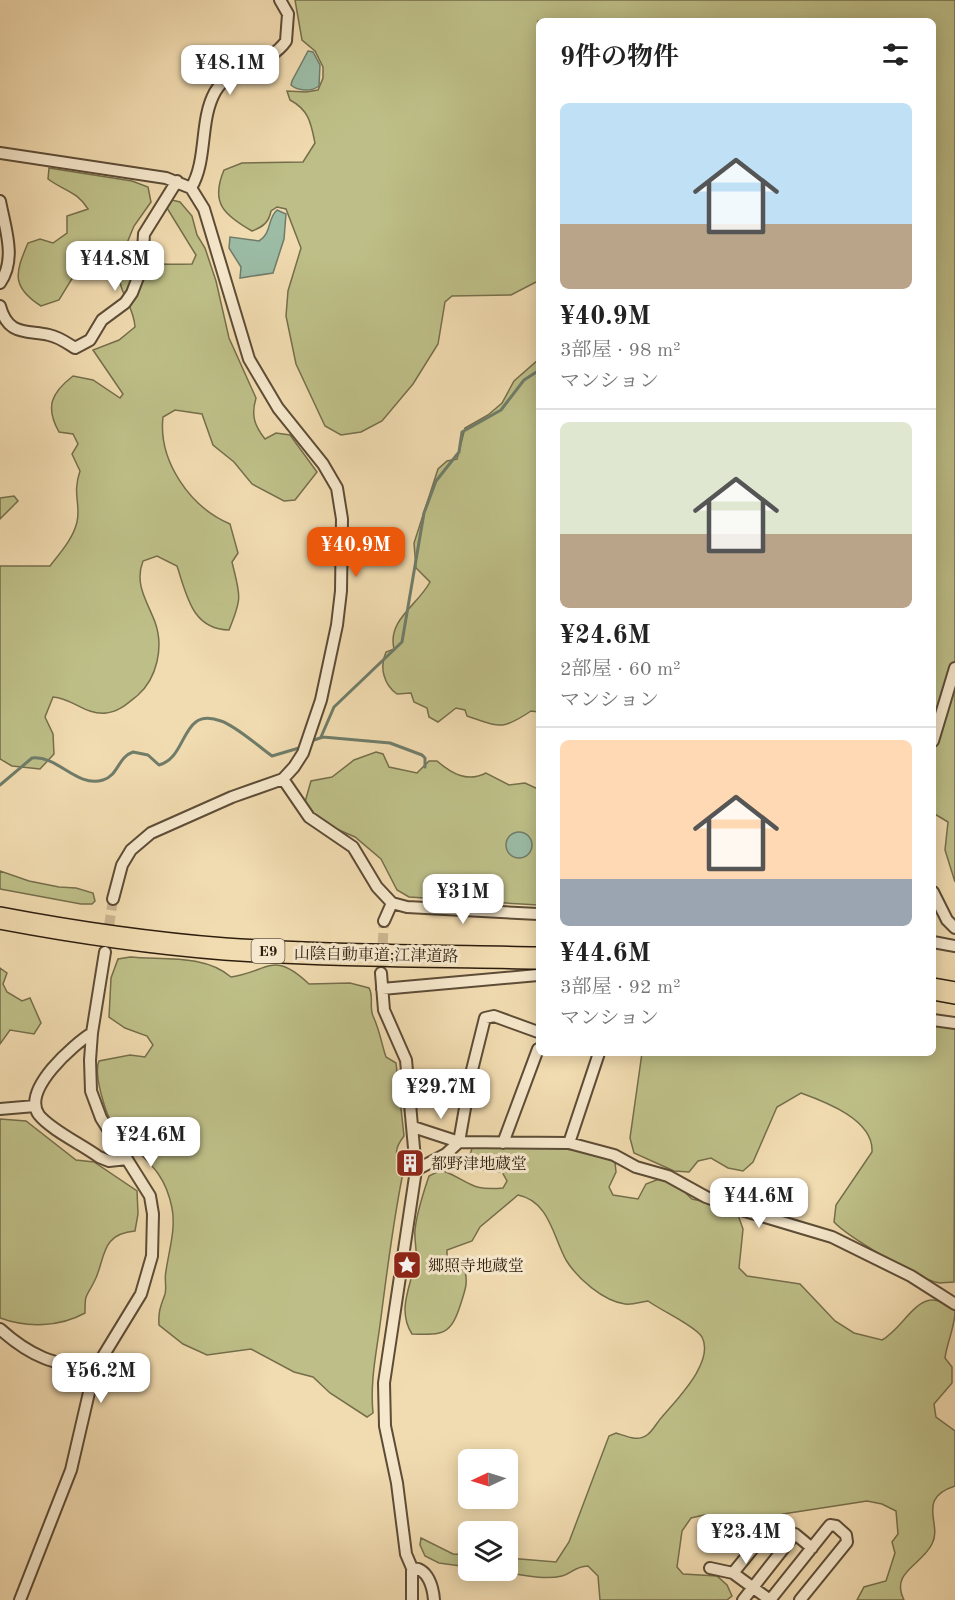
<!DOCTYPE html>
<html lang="ja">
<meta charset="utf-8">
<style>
body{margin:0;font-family:"Old Standard TT","Noto Serif JP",serif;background:#f6f6f6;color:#222;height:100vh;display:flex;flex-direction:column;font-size:22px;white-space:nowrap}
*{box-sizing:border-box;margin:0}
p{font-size:20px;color:#767676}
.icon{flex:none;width:33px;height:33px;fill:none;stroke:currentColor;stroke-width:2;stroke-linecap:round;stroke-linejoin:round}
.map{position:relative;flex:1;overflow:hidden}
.sheet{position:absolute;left:536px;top:18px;width:400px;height:1038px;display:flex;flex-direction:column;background:#fff;border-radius:9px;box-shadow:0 3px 15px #0003}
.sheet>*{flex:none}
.needle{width:39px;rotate:266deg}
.tools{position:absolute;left:458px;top:1449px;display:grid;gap:12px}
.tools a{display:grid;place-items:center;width:60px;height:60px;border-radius:9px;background:#fff;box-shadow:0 3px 15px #0003;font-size:30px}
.price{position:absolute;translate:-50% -51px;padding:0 14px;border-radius:12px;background:#fff;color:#222;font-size:20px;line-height:39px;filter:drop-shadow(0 2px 3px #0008)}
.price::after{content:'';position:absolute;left:50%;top:36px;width:18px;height:14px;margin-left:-9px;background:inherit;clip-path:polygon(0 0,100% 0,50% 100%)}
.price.current{background:#ea580c;color:#fff}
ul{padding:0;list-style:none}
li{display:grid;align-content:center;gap:12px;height:318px;padding:0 24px}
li+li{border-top:2px solid #e0e0e0}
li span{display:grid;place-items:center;height:186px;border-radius:9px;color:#555}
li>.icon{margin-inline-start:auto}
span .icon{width:108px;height:108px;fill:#fffc;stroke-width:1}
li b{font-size:26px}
h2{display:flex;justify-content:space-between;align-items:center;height:72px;padding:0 24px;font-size:26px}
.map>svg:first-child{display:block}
</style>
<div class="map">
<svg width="955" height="1600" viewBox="0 0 955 1600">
<rect width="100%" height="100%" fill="#f1dbb0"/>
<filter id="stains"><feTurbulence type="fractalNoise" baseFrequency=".00333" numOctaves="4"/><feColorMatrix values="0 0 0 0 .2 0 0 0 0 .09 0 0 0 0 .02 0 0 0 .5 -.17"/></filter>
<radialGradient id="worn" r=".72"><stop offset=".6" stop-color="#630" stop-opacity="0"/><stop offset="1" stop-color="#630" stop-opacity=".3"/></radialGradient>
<path fill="#bebf88" stroke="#756e4b" stroke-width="1.5" d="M 295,0 L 955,0 L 955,882 L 945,850 L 948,822 L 933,813 L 933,21 L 538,21 L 538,281 L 511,295 L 452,296 L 445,302 L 438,344 L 413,384 L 382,421 L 361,432 L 341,435 L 325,426 L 296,364 L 286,316 L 288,291 L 301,248 L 286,209 L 277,207 L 271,211 C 269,222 263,227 252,231 C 224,215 210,203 224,170 L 242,163 L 303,162 L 315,143 C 311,123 309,110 290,100 L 287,91 L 306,92 L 318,90 L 323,78 L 323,67 L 315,51 L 302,40 Z
M 49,168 L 132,181 L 148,187 L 151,202 L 134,226 L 127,243 L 137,261 C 152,266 175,264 192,264 L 196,255 L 167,208 L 172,200 L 180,202 L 192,216 L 197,235 L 205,248 L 216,281 L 229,338 L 256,398 C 251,415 254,425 265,439 L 276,433 L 290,435 L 317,472 L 295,500 L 284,501 L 252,484 L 234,462 L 213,445 L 202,414 L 175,410 L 163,417 C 158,461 190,507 230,524 L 238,553 L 232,562 C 240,596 243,596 229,630 C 192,629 187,596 177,566 L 157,556 L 143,561 C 134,584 147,601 155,622 C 164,647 157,678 138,695 C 128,703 119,712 106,713 C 85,715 74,699 53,697 L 45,717 L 53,734 L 54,754 L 40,769 L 12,766 L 0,759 L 0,566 L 50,566 C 60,553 73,539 77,522 C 81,504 72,494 80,471 L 72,454 L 78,444 L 73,434 L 59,432 C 45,407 51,393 73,376 L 93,380 L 120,398 L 123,394 L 93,350 L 119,340 L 135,327 C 134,307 122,298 119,278 L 104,270 L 91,267 L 76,272 L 59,300 L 41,306 C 11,287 15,273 28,243 L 40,239 L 53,243 L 67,233 L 67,216 L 88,209 C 77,191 64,191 48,179 Z
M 538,360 L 538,712 L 531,711 C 501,731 500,727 467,716 L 465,710 L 456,708 L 438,722 L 429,717 L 427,708 L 414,702 L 411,693 L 397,694 C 384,685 379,667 386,652 L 394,649 C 387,620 418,605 430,582 L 416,568 L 414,543 L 438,469 L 447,461 L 457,459 L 465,428 L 488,415 L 502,403 L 514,381 Z
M 14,496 L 18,501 L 0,519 L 0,498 Z
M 376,752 L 383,754 L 389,767 L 417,773 L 429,761 L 437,761 C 451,773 467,783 486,773 L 509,785 L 525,783 L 538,789 L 538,905 L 409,897 L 397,890 L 381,859 L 355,837 L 323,823 L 308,809 L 305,802 L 311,781 L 332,777 L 354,760 Z
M 0,871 L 29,881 L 59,887 L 76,888 L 93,893 L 95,901 L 92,904 L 81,904 L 0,889 Z
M 130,957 C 163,960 204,954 231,977 C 270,971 273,950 309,984 L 350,983 L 369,988 C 374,996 369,1007 373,1016 C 380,1031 381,1042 386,1057 L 396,1063 L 404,1136 C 394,1149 394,1155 404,1168 C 393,1220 387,1272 380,1325 C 376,1355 370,1382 373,1413 L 367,1417 L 330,1393 L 313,1377 L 294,1372 L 251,1349 L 207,1355 L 183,1344 L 159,1325 C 158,1311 161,1306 165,1294 C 167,1287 164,1279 166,1271 C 169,1250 176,1229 172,1208 C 163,1163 138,1158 114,1127 C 106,1115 93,1074 99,1061 L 130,1055 L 145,1057 L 153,1045 L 147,1036 L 125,1028 L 109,1017 L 111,978 L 118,959 Z
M 0,968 L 7,973 L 3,984 L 7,992 L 22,1001 L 30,998 L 41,1023 L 34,1034 L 10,1030 L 0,1044 Z
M 933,1025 L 955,1028 L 954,1282 C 949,1282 944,1283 940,1283 C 921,1281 847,1236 834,1222 L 836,1205 L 872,1152 C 874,1120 826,1102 801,1093 L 777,1107 L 753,1162 L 743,1171 L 728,1168 L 711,1158 L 698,1161 L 689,1172 L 674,1171 L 634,1153 L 630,1138 L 642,1053 L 933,1053 Z
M 0,1119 L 26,1121 L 76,1160 L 94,1162 L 137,1191 L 138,1214 L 135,1231 C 99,1234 106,1260 94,1282 C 86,1298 85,1292 85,1313 C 60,1327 27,1328 0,1318 Z
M 491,1147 C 533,1148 576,1144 615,1162 L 616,1172 L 609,1187 L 613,1195 L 638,1199 L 646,1184 L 659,1179 L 674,1182 L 692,1199 L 719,1205 L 738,1215 L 743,1229 L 739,1268 L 747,1276 L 800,1284 L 835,1321 L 854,1333 L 882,1340 C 908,1325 921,1279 955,1311 C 955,1327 947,1342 945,1358 L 952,1367 L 952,1383 L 934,1404 L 936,1417 L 955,1431 L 955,1486 C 915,1499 943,1524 932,1544 C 921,1566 890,1572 904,1600 L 857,1600 L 864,1587 L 886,1581 L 895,1553 L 892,1542 L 898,1534 L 896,1511 L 882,1504 L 867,1501 L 783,1514 L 768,1524 L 749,1525 L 704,1515 L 691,1518 L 682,1531 L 677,1567 L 683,1574 L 717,1576 L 727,1585 L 732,1596 L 727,1600 L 600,1600 L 598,1576 L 588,1566 C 573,1567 573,1573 562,1576 C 542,1581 515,1573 495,1571 L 507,1570 L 507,1558 L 556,1562 L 569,1542 L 609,1436 L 616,1433 C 626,1436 638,1442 647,1435 C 653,1431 657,1422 662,1417 C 676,1400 715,1362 702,1337 C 695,1326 662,1311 648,1301 C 641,1302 632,1305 625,1304 C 603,1301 577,1278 566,1260 C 553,1236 549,1201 518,1195 L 480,1227 L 472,1241 L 447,1250 L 447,1260 L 465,1271 C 468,1284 465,1290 461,1303 C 451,1335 444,1335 412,1334 C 396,1309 412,1284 416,1258 C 417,1249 414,1239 415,1230 C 417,1211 423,1194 429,1176 L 441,1170 C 471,1181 468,1191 503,1188 L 507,1181 L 502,1172 L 475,1169 L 468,1163 L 472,1148 Z
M 421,1538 L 453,1554 L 468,1555 L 468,1567 L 439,1563 L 425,1556 L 420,1545 Z"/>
<path fill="#9cbca6" stroke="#6f7c69" stroke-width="1.5" d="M 308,51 L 313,52 L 320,65 L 319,86 C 311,92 298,91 291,85 L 292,81 Z
M 277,210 L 286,214 L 284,239 L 273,273 L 240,278 L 241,267 L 229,248 L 230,237 L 259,241 C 272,233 267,219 277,210 Z
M506 845a13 13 0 1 1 26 0a13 13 0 1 1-26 0Z"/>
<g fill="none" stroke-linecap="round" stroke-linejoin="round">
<path stroke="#6f7c69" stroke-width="3" d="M 321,737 L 334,707 L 402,642 L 424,513 L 436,481 L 459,452 L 462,432 L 501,410 L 524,380 L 538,371
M 314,740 L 323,737 L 390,743 L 422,755 L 425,758 L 425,767
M 0,785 L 32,758 C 58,755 76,788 103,780 C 118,776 118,757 133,752 L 148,755 L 159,765 C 189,757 180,706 221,721 C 236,726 258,746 272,756 L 299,748"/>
<path stroke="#cab590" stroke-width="10" stroke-dasharray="10 5" stroke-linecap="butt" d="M 107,940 L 113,899
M 381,973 L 384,921"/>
<g stroke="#5d4c36" stroke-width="14">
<path id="street" d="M 0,153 L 166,178 L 191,188 L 204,209 L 249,359 L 278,408 L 323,464 L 337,488 L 342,519 L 341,591 L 337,625 L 321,700 L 303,753 L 294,767 L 283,779 L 232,797 L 151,833 L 131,850 L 122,865 L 113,899
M 191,188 C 208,159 199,121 215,92 C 231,64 268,67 286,41 L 288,14 L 280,0
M 0,201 C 5,228 17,259 0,283
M 0,306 C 8,336 26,330 49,335 C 59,337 67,343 75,348 L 90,340 L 102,320 L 125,303 L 132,293 L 142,267 L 144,234 L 177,181
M 933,741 L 955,668
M 283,779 L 309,817 L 353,847 L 377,887 L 392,903 L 384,921
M 933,892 L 947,920 L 955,928
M 392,903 L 407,907 L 538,914
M 933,942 L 955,946
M 381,973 L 384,1010 L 406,1060 L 416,1170 L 384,1383 L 385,1426 L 397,1483 L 406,1554 L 412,1568 L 412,1600
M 382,989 L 538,975
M 933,1020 L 955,1023
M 92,1033 C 74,1044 21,1090 39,1115 C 51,1130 83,1145 99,1157 L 109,1161 L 127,1159
M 0,1109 L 35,1106
M 413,1127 L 459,1142 L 471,1074 L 485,1018 L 494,1016 L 538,1032
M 503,1143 L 538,1049
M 569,1143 L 599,1053
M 416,1170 L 446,1154 L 459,1142 L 569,1143 L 614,1155 L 636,1167 L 668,1176 L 706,1197 L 738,1209 L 832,1237 L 911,1276 L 955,1304
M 0,1329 C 32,1358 53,1363 94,1371
M 412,1568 C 428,1568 433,1587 434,1600
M 710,1568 L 733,1573 L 770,1600
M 733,1573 L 768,1530
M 20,1600 L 71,1470 L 94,1371 L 141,1294 L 152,1256 L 153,1214 L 150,1196 L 101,1118 L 91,1091 L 90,1060 L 92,1033 L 105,952
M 743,1600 L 795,1534 L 812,1548
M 770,1600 L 830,1525 L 836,1526 L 846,1535 L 847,1542 L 800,1600"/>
</g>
<g stroke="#2c1d0e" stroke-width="24">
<path id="highway" d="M 0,918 C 74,932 150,943 225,949 C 329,956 434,956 538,958
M 933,989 L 955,993"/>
</g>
<use href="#street" stroke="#f6e8cc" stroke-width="10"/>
<use href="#highway" stroke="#f1dbb0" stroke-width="21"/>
</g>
<defs>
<g id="building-square" transform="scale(1.5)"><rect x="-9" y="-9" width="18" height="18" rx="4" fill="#8f2418" stroke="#f6e8cc"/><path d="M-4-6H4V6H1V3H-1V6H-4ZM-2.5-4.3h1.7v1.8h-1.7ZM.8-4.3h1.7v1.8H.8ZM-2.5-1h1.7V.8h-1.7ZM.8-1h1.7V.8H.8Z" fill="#fff"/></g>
<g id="sight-square" transform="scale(1.5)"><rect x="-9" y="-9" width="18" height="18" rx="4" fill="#8f2418" stroke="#f6e8cc"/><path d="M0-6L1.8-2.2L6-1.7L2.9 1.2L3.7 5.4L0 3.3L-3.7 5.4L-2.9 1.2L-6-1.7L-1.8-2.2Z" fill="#fff"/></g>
</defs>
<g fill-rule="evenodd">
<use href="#building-square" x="410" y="1163"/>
<use href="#sight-square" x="407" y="1265"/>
</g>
<g text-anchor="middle" stroke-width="6" stroke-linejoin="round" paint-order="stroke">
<rect fill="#f6e8cc" stroke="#695a47" stroke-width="1.5" x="251.5" y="939" width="33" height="24" rx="4.5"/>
<g font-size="15" font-weight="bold" fill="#2c1d0e">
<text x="268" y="956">E9</text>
</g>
<g font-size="16" fill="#2c1d0e" stroke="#f6e8cc">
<text transform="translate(376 954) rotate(1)" y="6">山陰自動車道;江津道路</text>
</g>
<g font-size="16" fill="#2c1d0e" stroke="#f6e8cc" text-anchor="start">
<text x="431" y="1169">都野津地蔵堂</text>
<text x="428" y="1271">郷照寺地蔵堂</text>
</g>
</g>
<rect width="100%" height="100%" filter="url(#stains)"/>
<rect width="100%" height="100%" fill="url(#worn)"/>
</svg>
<div class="tools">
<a><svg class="needle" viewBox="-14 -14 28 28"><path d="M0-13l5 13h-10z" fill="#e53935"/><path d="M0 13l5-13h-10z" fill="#767676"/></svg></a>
<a><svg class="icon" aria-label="layers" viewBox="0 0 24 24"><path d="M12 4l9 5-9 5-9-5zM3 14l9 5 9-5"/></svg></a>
</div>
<b class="price" style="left:230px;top:96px">¥48.1M</b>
<b class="price" style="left:115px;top:292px">¥44.8M</b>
<b class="price current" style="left:356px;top:578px">¥40.9M</b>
<b class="price" style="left:463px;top:925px">¥31M</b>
<b class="price" style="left:441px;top:1120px">¥29.7M</b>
<b class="price" style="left:151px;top:1168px">¥24.6M</b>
<b class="price" style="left:759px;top:1229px">¥44.6M</b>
<b class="price" style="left:101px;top:1404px">¥56.2M</b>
<b class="price" style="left:746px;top:1565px">¥23.4M</b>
<section class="sheet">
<h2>9件の物件<svg class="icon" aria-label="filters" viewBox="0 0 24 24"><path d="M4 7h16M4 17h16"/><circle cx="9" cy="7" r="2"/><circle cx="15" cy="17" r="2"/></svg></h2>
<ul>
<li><span style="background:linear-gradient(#bfe0f5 65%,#b9a48a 0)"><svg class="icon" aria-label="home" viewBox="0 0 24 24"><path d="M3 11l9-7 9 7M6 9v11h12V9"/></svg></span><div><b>¥40.9M</b><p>3部屋 · 98 m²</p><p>マンション</p></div></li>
<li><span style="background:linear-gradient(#dfe7d0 60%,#b9a48a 0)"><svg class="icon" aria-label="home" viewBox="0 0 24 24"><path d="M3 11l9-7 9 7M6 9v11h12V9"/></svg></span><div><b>¥24.6M</b><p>2部屋 · 60 m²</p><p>マンション</p></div></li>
<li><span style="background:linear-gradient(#ffd9b3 75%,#9aa5b1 0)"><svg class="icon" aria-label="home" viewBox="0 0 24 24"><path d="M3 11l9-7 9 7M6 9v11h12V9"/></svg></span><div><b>¥44.6M</b><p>3部屋 · 92 m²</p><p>マンション</p></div></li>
</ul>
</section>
</div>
